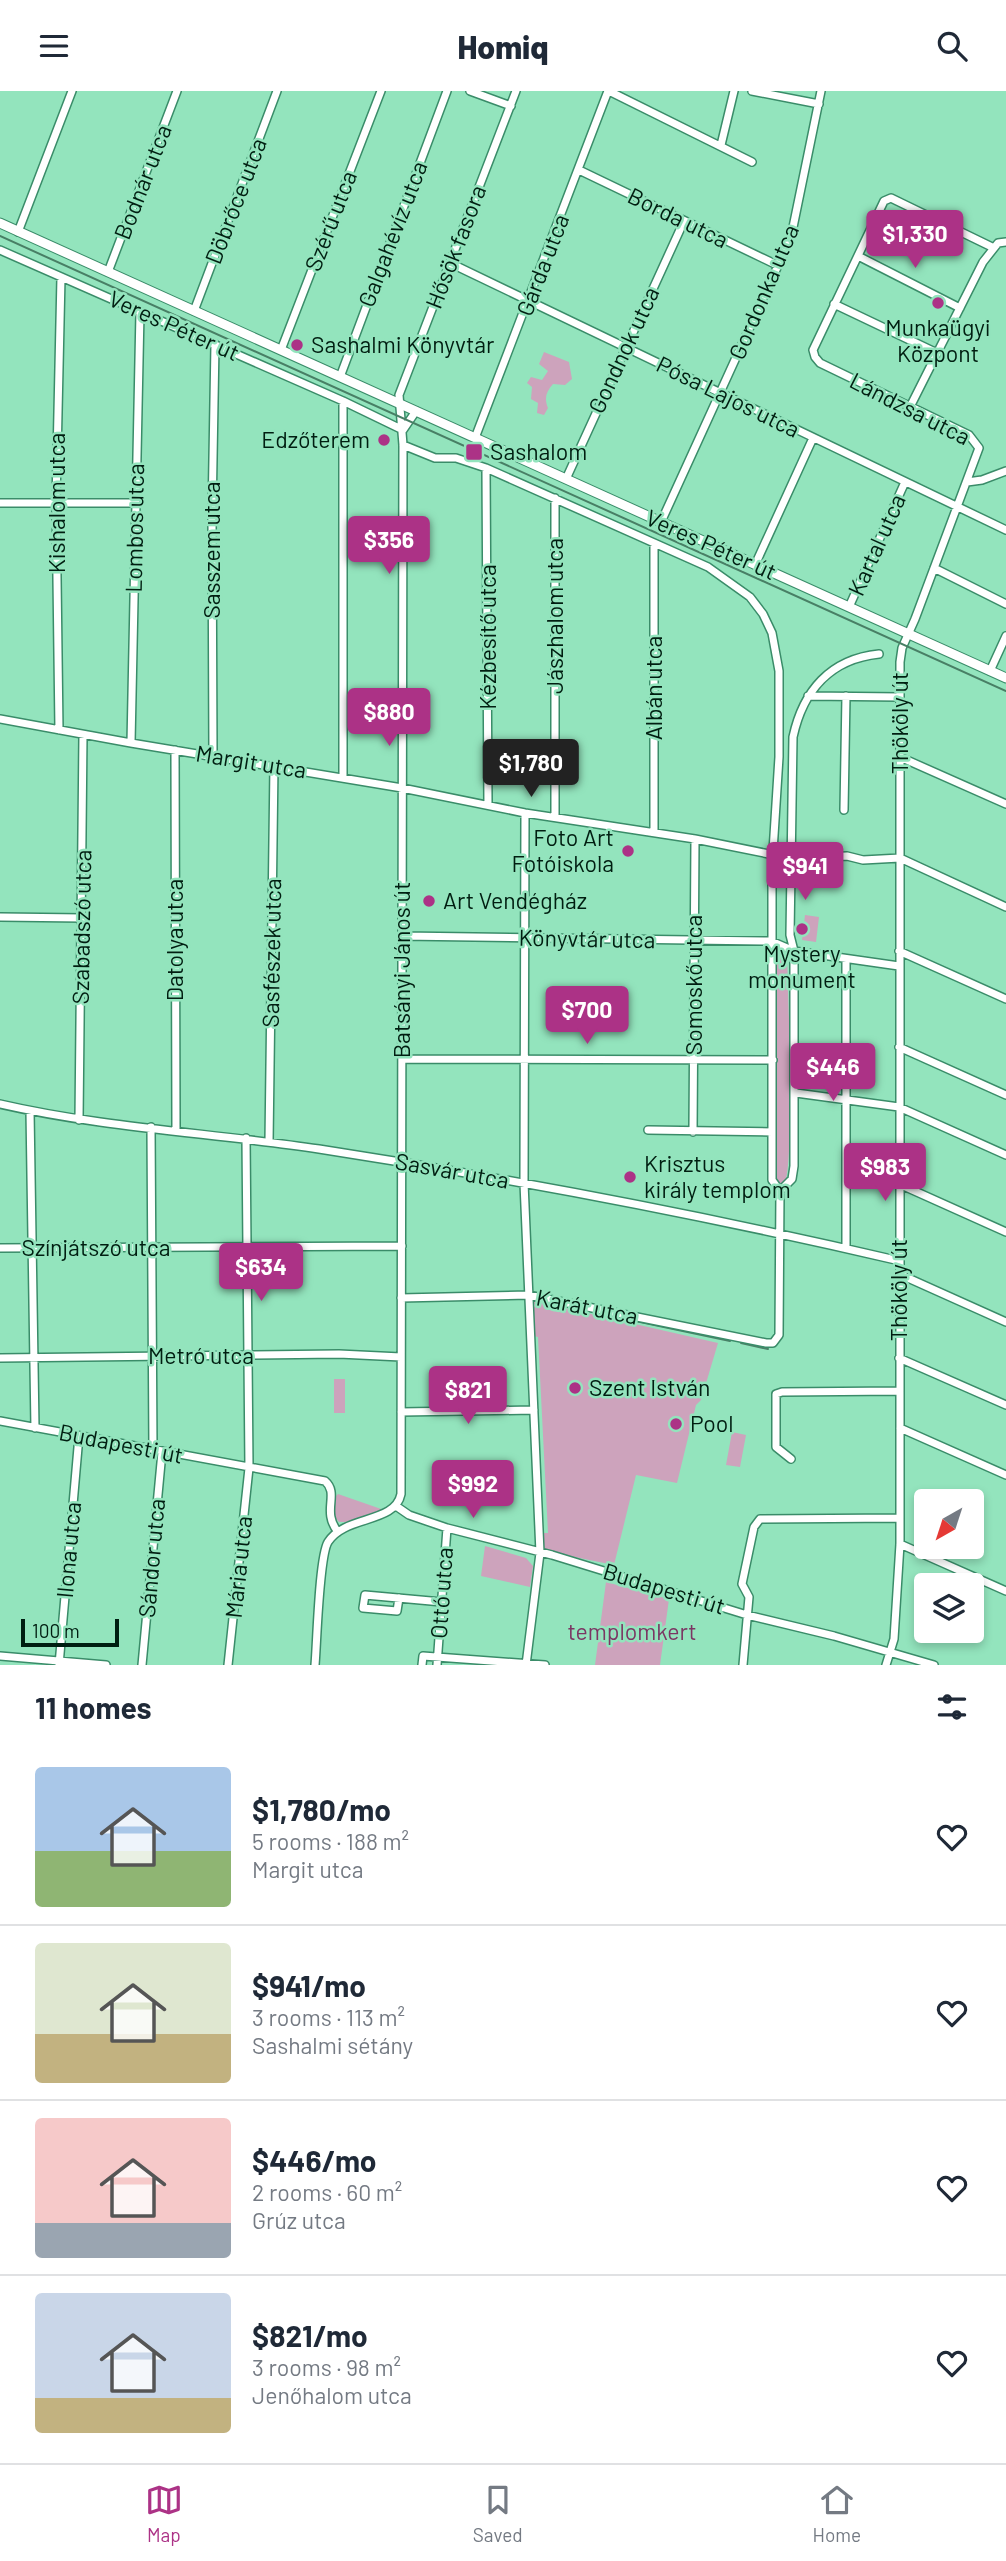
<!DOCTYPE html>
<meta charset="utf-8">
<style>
body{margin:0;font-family:Barlow,sans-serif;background:#f6f6f7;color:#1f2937;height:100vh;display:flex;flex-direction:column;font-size:26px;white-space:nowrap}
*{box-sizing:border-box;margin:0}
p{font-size:23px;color:#747a83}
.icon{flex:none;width:38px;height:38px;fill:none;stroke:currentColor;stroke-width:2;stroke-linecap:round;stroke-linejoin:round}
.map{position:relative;height:1574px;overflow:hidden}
.side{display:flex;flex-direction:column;background:#fff;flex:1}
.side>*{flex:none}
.needle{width:46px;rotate:219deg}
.tools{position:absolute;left:914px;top:1398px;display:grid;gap:14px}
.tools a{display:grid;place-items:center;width:70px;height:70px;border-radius:7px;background:#fff;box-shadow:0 4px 10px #0003;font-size:35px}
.scale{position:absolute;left:21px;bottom:18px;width:98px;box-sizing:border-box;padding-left:7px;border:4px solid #001e11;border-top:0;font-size:19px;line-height:24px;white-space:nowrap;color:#001e11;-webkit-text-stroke:5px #93e4bd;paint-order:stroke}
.price{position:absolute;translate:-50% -60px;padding:0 16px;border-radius:7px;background:#ac3286;color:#fff;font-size:23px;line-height:46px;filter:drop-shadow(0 2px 4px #0008)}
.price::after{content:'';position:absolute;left:50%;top:42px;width:21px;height:16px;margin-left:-10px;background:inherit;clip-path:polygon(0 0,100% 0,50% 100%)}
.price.on{background:#222;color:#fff}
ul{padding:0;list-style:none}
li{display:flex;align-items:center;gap:21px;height:175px;padding:0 35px}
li+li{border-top:2px solid #e0e1e3}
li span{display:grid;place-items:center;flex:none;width:196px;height:140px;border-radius:7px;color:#555}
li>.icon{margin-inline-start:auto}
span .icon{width:84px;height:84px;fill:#fffc;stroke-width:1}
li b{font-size:30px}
h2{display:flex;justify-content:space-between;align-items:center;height:84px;padding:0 35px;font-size:30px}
header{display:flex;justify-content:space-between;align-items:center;height:91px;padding:0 35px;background:#fff;font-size:32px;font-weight:800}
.dock{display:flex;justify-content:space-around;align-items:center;height:98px;border-top:2px solid #e0e1e3;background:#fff;font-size:19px;color:#747a83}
.dock a{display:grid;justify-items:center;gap:4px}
.dock .on{color:#ac3286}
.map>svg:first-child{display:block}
</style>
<header><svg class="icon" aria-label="menu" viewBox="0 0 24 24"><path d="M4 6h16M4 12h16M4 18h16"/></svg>Homiq<svg class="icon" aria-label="search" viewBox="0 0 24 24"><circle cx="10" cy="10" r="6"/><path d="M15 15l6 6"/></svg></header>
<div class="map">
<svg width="1006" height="1574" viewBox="0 0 1006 1574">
<rect width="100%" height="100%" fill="#93e4bd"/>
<path fill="#cda3bc" d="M 544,261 L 569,271 L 572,288 L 565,294 L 553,293 C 546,301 544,307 548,317 L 544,324 L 537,322 L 538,312 L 531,308 L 532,296 L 527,292 L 531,286 L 542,289 L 548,280 L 539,273 Z
M 805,824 L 819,826 L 816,851 L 802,849 Z
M 774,860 L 787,864 C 788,895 795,1080 784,1093 L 778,1093 L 775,1088 Z
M 530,1209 L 718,1252 L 701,1309 L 696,1314 L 677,1392 L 636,1384 L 614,1474 L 540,1459 L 541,1442 L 548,1442 L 538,1246 L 533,1245 Z
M 334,1288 L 345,1288 L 345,1322 L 334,1322 Z
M 732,1341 L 746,1344 L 740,1376 L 726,1374 Z
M 338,1403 L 384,1419 L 346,1431 L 339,1431 L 333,1424 L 334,1407 Z
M 485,1455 L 526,1467 L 533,1475 L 530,1496 L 481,1485 Z
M 606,1491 L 669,1508 L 660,1574 L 595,1574 Z"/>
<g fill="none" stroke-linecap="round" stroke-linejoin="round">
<path stroke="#4b8168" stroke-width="2" d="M 626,1228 L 730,1250
M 741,1252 L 768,1258"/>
<g stroke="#3a8c69" stroke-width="10">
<path id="minor" d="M 470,0 L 511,15
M 609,0 L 752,71
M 752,0 L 819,13
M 721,54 L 734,0
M 579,79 L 777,174
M 18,141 L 72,0
M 0,159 L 343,310 L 403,339
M 858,165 L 960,217
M 450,172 L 1006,439
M 108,181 L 177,0
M 834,213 L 937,262
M 194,220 L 277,0
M 281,259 L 381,0
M 340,286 L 447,0
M 343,310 L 343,686
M 910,316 L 983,171 L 998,152 L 1006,151
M 403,339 L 416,320
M 475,347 L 608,0
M 486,377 L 488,714
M 566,388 L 684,130
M 967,391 L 982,389 L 1006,380
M 0,412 L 136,412
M 661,431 L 791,146 L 821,0
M 654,452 L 654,741
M 755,474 L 813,347
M 934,477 L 1006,513
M 849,516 L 905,391
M 990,580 L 1006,545
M 808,605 L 900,606
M 0,628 L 131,652 L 402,697 L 525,722 L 695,748 L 774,764 L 801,767 L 847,765 L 863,769 L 900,767 L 1006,816
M 59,639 L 56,411 L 61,186
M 131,652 L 140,221
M 175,659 L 176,1039
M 213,665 L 212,425 L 215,253
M 900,666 L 1006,713
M 844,719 L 846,605
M 525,722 L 524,1092 L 540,1462 L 526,1574
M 555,726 L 555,407
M 0,826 L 83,827
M 402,845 L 771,850 L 794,860 L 899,875
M 899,860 L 1006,908
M 899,956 L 1006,1004
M 402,968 L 773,969
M 796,1002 L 899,1016 L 1006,1064
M 0,1013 C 104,1037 213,1042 319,1058 C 514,1088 708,1125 900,1170
M 30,1020 L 35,1337
M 79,1029 L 83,644
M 151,1036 L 153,1359
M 648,1039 L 772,1041
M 693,1041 L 695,748
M 269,1051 L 274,674
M 899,1093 L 1006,1141
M 780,1100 L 792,1088 L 794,1075 L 794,860 L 790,844 L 793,646 C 803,600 830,568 879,563
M 0,1157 L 402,1155
M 846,1157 L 846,868
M 899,1183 L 1006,1231
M 401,1207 L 528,1204 L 766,1252 L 773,1252 L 779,1244 L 780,1100 L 772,1089 L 772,776 L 779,666 L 779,580 L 772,542 L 763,523 L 750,506 L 708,476 L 486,377 L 456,367 L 435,367 L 403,354
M 0,1267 L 339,1263 L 401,1266
M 899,1267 L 1006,1314
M 401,1321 L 534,1319
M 0,1330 L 325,1390 C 340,1403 321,1420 338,1441
M 900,1337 L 1006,1384
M 791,1368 L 776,1356 L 776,1303 L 782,1301 L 900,1300
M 396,1415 L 409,1424 L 447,1437 L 552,1464 L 747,1524 L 834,1545 L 934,1574
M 900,1453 L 1006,1500
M 399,1507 L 397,1520 L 363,1517 L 365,1504 L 442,1511
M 0,1565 L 106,1574
M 59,1574 L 79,1345
M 142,1574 L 162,1361
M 228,1574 L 249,1377 L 246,1047
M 315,1574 C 317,1551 319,1466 328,1451 C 345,1424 395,1433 401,1403 L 403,354 L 399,304 L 516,0
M 422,1574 L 423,1565 L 545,1574
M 437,1574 L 447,1437
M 743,1574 L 749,1506 L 742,1493 L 754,1436 L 760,1428 L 900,1427
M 886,1574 L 894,1548 L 900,1453 L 900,571 L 902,557 L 915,528 L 979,357 L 969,344 L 820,272 L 815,266 L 813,259 L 884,110 L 891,107 L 994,157"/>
</g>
<g stroke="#3a8c69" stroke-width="11">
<path id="major" d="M 0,132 L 1006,587"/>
</g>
<use href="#minor" stroke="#fff" stroke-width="7"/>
<use href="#major" stroke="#fff" stroke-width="9"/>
<path stroke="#487f65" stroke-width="2" d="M 0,145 L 1006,600"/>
</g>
<g fill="#ac3286" stroke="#93e4bd" stroke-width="2.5">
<circle cx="938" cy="212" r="7"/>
<circle cx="297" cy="254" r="7"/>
<circle cx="384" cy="349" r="7"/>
<rect x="465" y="352" width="18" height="18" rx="3.5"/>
<circle cx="628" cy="760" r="7"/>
<circle cx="429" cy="810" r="7"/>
<circle cx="802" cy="838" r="7"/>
<circle cx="630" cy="1086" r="7"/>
<circle cx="575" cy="1297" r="7"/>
<circle cx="676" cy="1333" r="7"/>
</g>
<g text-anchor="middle" stroke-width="5" stroke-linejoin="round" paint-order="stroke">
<g font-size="23" fill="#001e11" stroke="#93e4bd">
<text transform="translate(143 91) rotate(-69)" y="8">Bodnár utca</text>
<text transform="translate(236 110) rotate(-69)" y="8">Döbrőce utca</text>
<text transform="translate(678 127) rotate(26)" y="8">Borda utca</text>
<text transform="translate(331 130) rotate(-69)" y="8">Szérű utca</text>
<text transform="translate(393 143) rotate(-69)" y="8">Galgahévíz utca</text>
<text transform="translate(456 156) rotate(-69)" y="8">Hősök fasora</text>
<text transform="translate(543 174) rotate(-69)" y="8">Gárda utca</text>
<text transform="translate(764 201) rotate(-67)" y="8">Gordonka utca</text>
<text transform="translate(174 235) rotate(24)" y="8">Veres Péter út</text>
<text transform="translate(624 259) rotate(-65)" y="8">Gondnok utca</text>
<text transform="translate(728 306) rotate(26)" y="8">Pósa Lajos utca</text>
<text transform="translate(910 318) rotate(27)" y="8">Lándzsa utca</text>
<text transform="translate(57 412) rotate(-90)" y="8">Kishalom utca</text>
<text transform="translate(135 437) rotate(-89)" y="8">Lombos utca</text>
<text transform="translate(711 454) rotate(24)" y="8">Veres Péter út</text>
<text transform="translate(877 454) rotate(-66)" y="8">Kartal utca</text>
<text transform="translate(212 459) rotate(-90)" y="8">Sasszem utca</text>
<text transform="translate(555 525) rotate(-90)" y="8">Jászhalom utca</text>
<text transform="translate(488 546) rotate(-90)" y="8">Kézbesítő utca</text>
<text transform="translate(654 597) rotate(-90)" y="8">Albán utca</text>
<text transform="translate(900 632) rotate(-90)" y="8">Thököly út</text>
<text transform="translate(251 671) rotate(9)" y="8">Margit utca</text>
<text transform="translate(82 836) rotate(-89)" y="8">Szabadszó utca</text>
<text transform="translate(587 848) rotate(1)" y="8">Könyvtár utca</text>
<text transform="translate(175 849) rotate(-90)" y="8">Datolya utca</text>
<text transform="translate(272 862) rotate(-89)" y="8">Sasfészek utca</text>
<text transform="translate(402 879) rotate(-90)" y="8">Batsányi János út</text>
<text transform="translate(694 894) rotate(-90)" y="8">Somoskő utca</text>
<text transform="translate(452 1080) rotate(10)" y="8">Sasvár utca</text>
<text x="96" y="1165">Színjátszó utca</text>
<text transform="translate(899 1199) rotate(-90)" y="8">Thököly út</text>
<text transform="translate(587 1216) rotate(11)" y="8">Karát utca</text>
<text x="201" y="1273">Metró utca</text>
<text transform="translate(121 1353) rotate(11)" y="8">Budapesti út</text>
<text transform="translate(69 1459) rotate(-85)" y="8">Ilona utca</text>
<text transform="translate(152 1467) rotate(-85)" y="8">Sándor utca</text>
<text transform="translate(239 1476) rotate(-84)" y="8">Mária utca</text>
<text transform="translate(664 1498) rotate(17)" y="8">Budapesti út</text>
<text transform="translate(442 1502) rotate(-86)" y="8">Ottó utca</text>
</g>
<g font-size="23" fill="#001e11" stroke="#93e4bd" text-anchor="start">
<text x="938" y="245" text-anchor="middle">Munkaügyi<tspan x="938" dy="26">Központ</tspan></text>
<text x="311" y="262">Sashalmi Könyvtár</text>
<text x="370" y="357" text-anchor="end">Edzőterem</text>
<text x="490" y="369">Sashalom</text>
<text x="614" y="755" text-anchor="end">Foto Art<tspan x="614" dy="26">Fotóiskola</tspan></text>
<text x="443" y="818">Art Vendégház</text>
<text x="802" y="871" text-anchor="middle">Mystery<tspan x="802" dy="26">monument</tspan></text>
<text x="644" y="1081">Krisztus<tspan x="644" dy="26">király templom</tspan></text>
<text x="589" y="1305">Szent István</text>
<text x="690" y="1341">Pool</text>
</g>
<g font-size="23" fill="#7b3663" stroke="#93e4bd">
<text x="632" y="1549">templomkert</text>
</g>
</g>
</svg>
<div class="tools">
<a><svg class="needle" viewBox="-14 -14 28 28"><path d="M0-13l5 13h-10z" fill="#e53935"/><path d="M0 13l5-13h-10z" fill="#747a83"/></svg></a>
<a><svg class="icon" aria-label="layers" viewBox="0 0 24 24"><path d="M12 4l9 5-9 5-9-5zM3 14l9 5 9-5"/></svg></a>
</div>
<div class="scale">100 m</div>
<b class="price" style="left:915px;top:179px">$1,330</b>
<b class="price" style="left:389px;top:485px">$356</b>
<b class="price" style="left:389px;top:657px">$880</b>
<b class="price on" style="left:531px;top:708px">$1,780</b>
<b class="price" style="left:805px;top:811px">$941</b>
<b class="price" style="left:587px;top:955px">$700</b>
<b class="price" style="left:833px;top:1012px">$446</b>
<b class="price" style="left:885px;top:1112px">$983</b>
<b class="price" style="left:261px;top:1212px">$634</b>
<b class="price" style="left:468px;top:1335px">$821</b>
<b class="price" style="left:473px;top:1429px">$992</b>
</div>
<section class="side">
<h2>11 homes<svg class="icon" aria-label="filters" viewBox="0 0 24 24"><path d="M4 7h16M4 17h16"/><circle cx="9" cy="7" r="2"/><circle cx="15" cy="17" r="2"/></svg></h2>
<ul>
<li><span style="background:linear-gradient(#a9c7e8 60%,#8fb573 0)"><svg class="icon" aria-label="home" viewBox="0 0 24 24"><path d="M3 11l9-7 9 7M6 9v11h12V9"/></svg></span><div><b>$1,780/mo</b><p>5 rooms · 188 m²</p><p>Margit utca</p></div><svg class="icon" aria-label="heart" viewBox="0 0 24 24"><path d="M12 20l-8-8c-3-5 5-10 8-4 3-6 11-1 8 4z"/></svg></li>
<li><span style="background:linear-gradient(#dfe7d0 65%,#c2b280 0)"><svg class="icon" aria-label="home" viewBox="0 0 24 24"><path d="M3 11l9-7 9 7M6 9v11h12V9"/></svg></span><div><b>$941/mo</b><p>3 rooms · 113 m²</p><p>Sashalmi sétány</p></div><svg class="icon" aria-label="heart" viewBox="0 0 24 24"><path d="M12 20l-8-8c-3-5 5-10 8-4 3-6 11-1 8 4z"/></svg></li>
<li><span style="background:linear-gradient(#f6c9c9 75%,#9aa5b1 0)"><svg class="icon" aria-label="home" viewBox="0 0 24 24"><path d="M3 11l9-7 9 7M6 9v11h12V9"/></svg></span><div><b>$446/mo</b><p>2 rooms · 60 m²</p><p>Grúz utca</p></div><svg class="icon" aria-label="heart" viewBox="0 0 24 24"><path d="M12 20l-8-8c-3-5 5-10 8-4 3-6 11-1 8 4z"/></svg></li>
<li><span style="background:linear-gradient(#c9d6e8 75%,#c2b280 0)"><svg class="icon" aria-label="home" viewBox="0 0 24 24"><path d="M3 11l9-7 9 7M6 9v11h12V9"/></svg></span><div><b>$821/mo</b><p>3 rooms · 98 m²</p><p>Jenőhalom utca</p></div><svg class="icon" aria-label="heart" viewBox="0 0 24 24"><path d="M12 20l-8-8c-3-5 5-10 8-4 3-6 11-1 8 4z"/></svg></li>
</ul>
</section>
<nav class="dock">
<a class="on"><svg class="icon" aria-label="map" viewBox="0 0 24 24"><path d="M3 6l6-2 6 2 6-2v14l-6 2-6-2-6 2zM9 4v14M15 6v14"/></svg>Map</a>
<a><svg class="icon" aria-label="saved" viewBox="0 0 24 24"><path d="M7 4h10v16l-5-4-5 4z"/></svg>Saved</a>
<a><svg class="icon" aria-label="home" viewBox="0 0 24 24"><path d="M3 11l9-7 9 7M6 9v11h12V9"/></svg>Home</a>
</nav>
